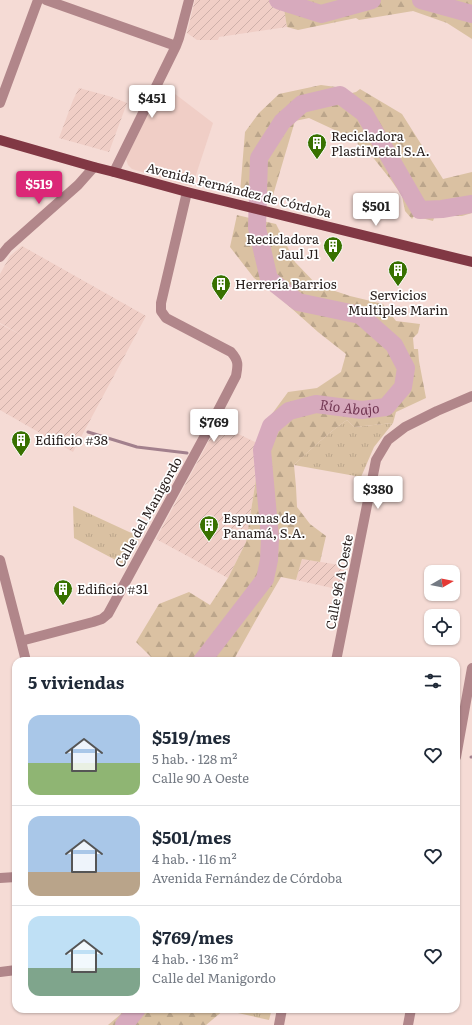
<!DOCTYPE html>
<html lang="es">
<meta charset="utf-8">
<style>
body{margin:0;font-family:Literata,serif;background:#f2f2f3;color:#1f2937;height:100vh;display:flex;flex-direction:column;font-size:15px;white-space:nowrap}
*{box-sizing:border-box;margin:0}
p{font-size:13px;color:#747a83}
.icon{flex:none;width:22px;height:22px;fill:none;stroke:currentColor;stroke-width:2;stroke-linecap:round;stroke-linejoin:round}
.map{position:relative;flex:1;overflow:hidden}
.sheet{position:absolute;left:12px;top:657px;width:448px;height:356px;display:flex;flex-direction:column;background:#fff;border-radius:12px;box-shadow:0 1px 3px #0004}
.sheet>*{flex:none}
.needle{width:26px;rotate:81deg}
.controls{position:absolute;left:424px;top:565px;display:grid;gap:8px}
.controls a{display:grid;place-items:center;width:36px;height:36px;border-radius:8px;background:#fff;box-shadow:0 1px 3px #0004;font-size:20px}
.price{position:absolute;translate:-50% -34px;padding:0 9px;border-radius:4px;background:#fff;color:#222;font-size:13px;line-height:26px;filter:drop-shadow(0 1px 2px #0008)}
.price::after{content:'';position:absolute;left:50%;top:24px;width:12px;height:9px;margin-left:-6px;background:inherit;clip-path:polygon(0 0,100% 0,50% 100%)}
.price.current{background:#db2777;color:#fff}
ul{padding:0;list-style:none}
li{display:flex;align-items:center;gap:12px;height:100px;padding:0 16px}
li+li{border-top:1px solid #e0e1e3}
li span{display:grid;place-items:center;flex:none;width:112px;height:80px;border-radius:12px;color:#555}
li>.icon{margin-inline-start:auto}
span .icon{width:48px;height:48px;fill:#fffc;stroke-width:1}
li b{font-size:17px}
h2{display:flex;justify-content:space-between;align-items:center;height:48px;padding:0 16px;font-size:17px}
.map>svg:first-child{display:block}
</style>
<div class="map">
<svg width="472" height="1025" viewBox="0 0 472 1025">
<defs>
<pattern id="industrial-furrows" width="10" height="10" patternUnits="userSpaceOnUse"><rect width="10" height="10" fill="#f0cec6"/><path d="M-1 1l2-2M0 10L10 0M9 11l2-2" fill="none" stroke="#ceb0aa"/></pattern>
<pattern id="grass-tufts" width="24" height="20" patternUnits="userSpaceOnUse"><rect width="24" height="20" fill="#dac1a2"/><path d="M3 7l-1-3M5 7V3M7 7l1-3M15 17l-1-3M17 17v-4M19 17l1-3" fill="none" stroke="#bba58b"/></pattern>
<pattern id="forest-firs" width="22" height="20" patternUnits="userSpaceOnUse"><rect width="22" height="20" fill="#dac1a2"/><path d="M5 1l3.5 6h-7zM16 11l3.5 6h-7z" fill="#bba58b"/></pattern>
</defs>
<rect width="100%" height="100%" fill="#f5dbd5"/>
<path fill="#f0cec6" d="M 162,84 L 213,123 L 192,187 L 132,169 L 128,165 L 126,159 Z"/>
<path fill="url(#industrial-furrows)" d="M 195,0 L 268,0 L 284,9 L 287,27 L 219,37 L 218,40 L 197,40 L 187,33 Z
M 79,88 L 112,97 L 127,103 L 109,152 L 59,138 L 73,100 Z
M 22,246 L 146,316 L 73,452 L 0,410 L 0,324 L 25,337 L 0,323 L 0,274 L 10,256 Z
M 218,424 L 259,444 L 256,479 L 246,542 L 228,578 L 156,539 Z
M 302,559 L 346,566 L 341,590 L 296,580 Z"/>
<path fill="url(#grass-tufts)" d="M 347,420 L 354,427 L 393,423 L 374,447 L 361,477 L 294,465 C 311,449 328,433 347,420 Z
M 73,506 L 140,537 L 125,565 L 74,538 Z
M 225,1009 L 272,1009 L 269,1020 L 224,1010 Z"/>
<path fill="url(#forest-firs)" d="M 268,0 L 472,0 L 472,39 L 447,23 L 413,11 L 359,20 L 356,18 L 298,30 L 287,27 L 284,9 Z
M 321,85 L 336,87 L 348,94 L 356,92 L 360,89 L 402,114 L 443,179 L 472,172 L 472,213 L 462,216 L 448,216 L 434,218 L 433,221 L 414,216 L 412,219 L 405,211 L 402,196 L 391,180 L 371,155 L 363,150 L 354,139 L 309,118 L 295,121 L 271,202 L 240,193 L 245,132 L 259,113 L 279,94 Z
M 237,215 L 276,224 L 295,262 L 317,285 L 350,296 L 383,304 L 396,321 L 420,324 L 418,333 L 413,338 L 414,349 L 418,349 L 419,361 L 426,398 L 396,412 L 393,423 L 354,427 L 347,420 C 328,433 311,449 294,465 L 296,487 L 297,507 L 310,524 L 326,536 L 320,562 L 302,559 L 296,580 L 281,577 L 257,618 L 233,661 L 155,661 L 136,642 L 159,604 L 189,592 L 210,605 L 228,578 L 246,542 L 256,479 L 259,444 L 269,418 L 288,392 L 317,388 L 341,372 L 346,354 L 318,332 L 272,291 L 254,278 L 230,247 Z
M 121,1009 L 225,1009 L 224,1010 L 206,1025 L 108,1025 L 121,1014 Z"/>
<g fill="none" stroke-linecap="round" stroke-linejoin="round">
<path stroke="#a2808d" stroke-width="3" d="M 88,432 L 137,447 L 187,453
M 471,757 L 472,757"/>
<g stroke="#d7aabd" stroke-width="18">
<path d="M 278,0 L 280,1 L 321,14 L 372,0"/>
<path d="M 421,0 L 472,14"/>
<path id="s1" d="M 202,661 L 265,579 L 269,560 L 270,538 L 262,450 L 271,426 L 289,411 L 316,404 L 362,410 L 386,407 L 403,387 L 406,368 L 394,345 L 360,315 L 298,302 L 269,279 L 257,228 L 259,158 L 282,122 L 302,104 L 340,95 L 364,113 L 420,210 L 442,209 L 472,204"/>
<path d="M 124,1025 L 137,1009"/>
</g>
<path stroke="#b1868a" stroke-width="10" d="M 46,0 L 176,46
M 0,103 L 38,0
M 114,172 L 176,46 L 179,38 L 189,0
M 0,257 L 8,247 L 78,185 L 94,167
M 0,560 L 21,641 L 26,661
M 21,641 L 93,622 L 102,619 L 108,614 L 207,432 L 236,376 C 238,365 239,361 231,352 L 166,318 L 161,311 L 161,303 L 187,192
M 336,661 L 376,460 L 388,440 L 405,427 L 437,411 L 472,396
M 456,757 L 472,668
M 0,878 L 16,877
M 0,972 L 16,970
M 279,1025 L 282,1009
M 408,1025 L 411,1009"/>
<path stroke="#813844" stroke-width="10" d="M 0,140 L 94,167 L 114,172 L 187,192 L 472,262"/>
</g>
<defs>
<g id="building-pin" transform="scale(1)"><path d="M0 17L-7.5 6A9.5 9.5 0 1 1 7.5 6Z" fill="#387100" stroke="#fff"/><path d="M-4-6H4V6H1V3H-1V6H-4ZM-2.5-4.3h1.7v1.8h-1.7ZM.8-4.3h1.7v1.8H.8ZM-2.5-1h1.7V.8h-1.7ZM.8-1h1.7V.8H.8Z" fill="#fff"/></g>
</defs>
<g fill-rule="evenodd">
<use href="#building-pin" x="317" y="143"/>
<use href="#building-pin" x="333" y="246"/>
<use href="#building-pin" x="398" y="270"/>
<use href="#building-pin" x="221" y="284"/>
<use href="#building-pin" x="21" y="440"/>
<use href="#building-pin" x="209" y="525"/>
<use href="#building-pin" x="63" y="589"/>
</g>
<g text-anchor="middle" stroke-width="3.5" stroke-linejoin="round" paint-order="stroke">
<g font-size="13" fill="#271e1c" stroke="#fff" text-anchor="start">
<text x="331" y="141">Recicladora<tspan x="331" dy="15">PlastiMetal S.A.</tspan></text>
<text x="319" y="244" text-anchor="end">Recicladora<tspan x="319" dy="15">Jaul J1</tspan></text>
<text x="235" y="289">Herrería Barrios</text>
<text x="398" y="300" text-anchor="middle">Servicios<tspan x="398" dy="15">Multiples Marin</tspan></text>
<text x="35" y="445">Edificio #38</text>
<text x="223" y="523">Espumas de<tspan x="223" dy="15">Panamá, S.A.</tspan></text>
<text x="77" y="594">Edificio #31</text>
</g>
<g font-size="13" fill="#271e1c" stroke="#fff">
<text transform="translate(239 190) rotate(14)" y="5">Avenida Fernández de Córdoba</text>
<text transform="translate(148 512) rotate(-61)" y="5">Calle del Manigordo</text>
<text transform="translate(339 582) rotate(-79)" y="5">Calle 96 A Oeste</text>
</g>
<g font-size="14" font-style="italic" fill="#723753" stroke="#fff">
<text dy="5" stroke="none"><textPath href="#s1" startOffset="344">Río Abajo</textPath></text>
</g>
</g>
</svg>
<div class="controls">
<a><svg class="needle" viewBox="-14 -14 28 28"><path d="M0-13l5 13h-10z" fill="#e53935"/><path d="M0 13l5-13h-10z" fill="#747a83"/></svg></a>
<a><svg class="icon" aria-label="locate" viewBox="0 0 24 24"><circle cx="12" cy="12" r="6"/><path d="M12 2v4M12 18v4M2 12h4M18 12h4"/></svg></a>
</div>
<b class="price" style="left:152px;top:119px">$451</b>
<b class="price current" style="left:39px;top:205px">$519</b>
<b class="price" style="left:376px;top:227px">$501</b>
<b class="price" style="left:214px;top:443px">$769</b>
<b class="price" style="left:378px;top:510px">$380</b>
<section class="sheet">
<h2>5 viviendas<svg class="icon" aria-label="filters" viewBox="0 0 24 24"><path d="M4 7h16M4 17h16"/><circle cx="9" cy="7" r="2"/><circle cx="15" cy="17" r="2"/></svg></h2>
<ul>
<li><span style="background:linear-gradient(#a9c7e8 60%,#8fb573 0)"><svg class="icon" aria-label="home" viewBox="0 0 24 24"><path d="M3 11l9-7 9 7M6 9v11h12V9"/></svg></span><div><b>$519/mes</b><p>5 hab. · 128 m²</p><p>Calle 90 A Oeste</p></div><svg class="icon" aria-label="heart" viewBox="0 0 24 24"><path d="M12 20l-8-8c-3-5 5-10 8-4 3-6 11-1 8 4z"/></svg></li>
<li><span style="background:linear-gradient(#a9c7e8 70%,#b9a48a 0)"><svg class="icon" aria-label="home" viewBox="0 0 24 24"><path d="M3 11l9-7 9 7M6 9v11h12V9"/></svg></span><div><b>$501/mes</b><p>4 hab. · 116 m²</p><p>Avenida Fernández de Córdoba</p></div><svg class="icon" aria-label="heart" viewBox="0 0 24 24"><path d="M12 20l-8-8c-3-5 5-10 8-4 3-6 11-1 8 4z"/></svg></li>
<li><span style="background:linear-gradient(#bfe0f5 65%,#7fa58c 0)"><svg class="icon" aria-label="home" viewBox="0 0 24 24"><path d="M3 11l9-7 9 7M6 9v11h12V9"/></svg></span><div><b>$769/mes</b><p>4 hab. · 136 m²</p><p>Calle del Manigordo</p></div><svg class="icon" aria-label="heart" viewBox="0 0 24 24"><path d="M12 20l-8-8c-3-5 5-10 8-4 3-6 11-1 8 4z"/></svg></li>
</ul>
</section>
</div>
